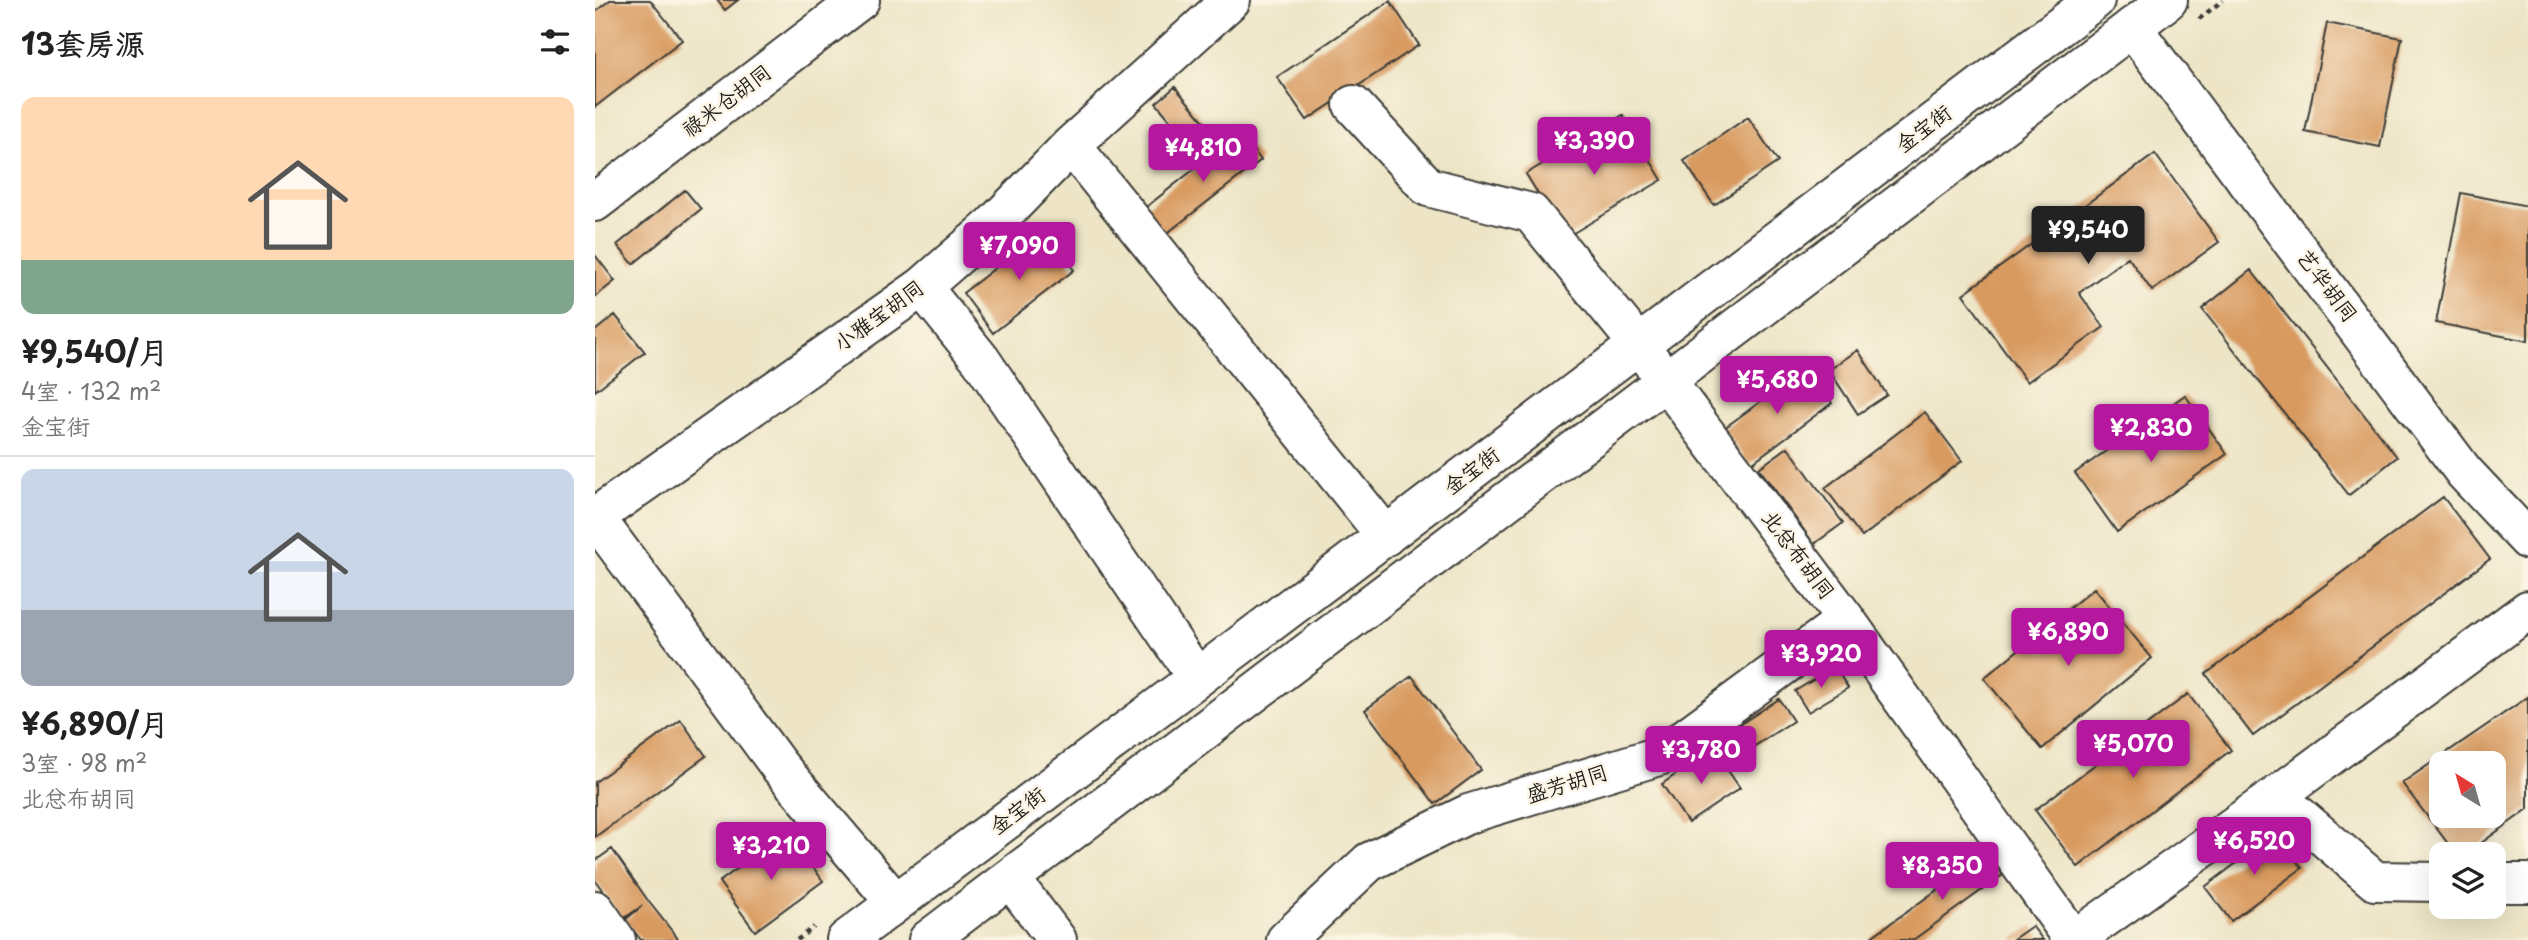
<!DOCTYPE html>
<html lang="zh">
<meta charset="utf-8">
<style>
body{margin:0;font-family:"Playpen Sans","LXGW WenKai TC",sans-serif;background:#f6f6f6;color:#222;height:100vh;display:flex;flex-direction:column;font-size:26px;white-space:nowrap}
*{box-sizing:border-box;margin:0}
p{font-size:23px;color:#767676}
.icon{flex:none;width:38px;height:38px;fill:none;stroke:currentColor;stroke-width:2;stroke-linecap:round;stroke-linejoin:round}
.map{position:relative;flex:1;overflow:hidden}
.panel{display:flex;flex-direction:column;background:#fff;width:595px}
.panel>*{flex:none}
.needle{width:46px;rotate:323deg}
.fabs{position:absolute;left:1834px;top:751px;display:grid;gap:14px}
.fabs a{display:grid;place-items:center;width:77px;height:77px;border-radius:14px;background:#fff;box-shadow:0 7px 28px #0002;font-size:35px}
.price{position:absolute;translate:-50% -60px;padding:0 16px;border-radius:7px;background:#b5179e;color:#fff;font-size:23px;line-height:46px;filter:drop-shadow(0 2px 4px #0008)}
.price::after{content:'';position:absolute;left:50%;top:42px;width:21px;height:16px;margin-left:-10px;background:inherit;clip-path:polygon(0 0,100% 0,50% 100%)}
.price.current{background:#222;color:#fff}
ul{padding:0;list-style:none}
li{display:grid;align-content:center;gap:14px;height:371px;padding:0 21px}
li+li{border-top:2px solid #e0e0e0}
li span{display:grid;place-items:center;height:217px;border-radius:14px;color:#555}
li>.icon{margin-inline-start:auto}
span .icon{width:126px;height:126px;fill:#fffc;stroke-width:1}
li b{font-size:30px}
h2{display:flex;justify-content:space-between;align-items:center;height:84px;padding:0 21px;font-size:30px}
main{display:flex;flex:1;min-height:0}
.map>svg:first-child{display:block}
</style>
<main>
<section class="panel">
<h2>13套房源<svg class="icon" aria-label="filters" viewBox="0 0 24 24"><path d="M4 7h16M4 17h16"/><circle cx="9" cy="7" r="2"/><circle cx="15" cy="17" r="2"/></svg></h2>
<ul>
<li><span style="background:linear-gradient(#ffd9b3 75%,#7fa58c 0)"><svg class="icon" aria-label="home" viewBox="0 0 24 24"><path d="M3 11l9-7 9 7M6 9v11h12V9"/></svg></span><div><b>¥9,540/月</b><p>4室 · 132 m²</p><p>金宝街</p></div></li>
<li><span style="background:linear-gradient(#c9d6e8 65%,#9aa5b1 0)"><svg class="icon" aria-label="home" viewBox="0 0 24 24"><path d="M3 11l9-7 9 7M6 9v11h12V9"/></svg></span><div><b>¥6,890/月</b><p>3室 · 98 m²</p><p>北总布胡同</p></div></li>
</ul>
</section>
<div class="map">
<svg width="1933" height="940" viewBox="0 0 1933 940">
<rect width="100%" height="100%" fill="#fcf5e5"/>
<filter id="ink" filterUnits="userSpaceOnUse"><feTurbulence type="fractalNoise" baseFrequency=".0143" numOctaves="2"/><feDisplacementMap in="SourceGraphic" scale="14" xChannelSelector="R" yChannelSelector="G"/><feConvolveMatrix kernelMatrix="1 2 1 2 8 2 1 2 1" color-interpolation-filters="sRGB"/></filter>
<filter id="wash" filterUnits="userSpaceOnUse"><feTurbulence type="fractalNoise" baseFrequency=".00686" numOctaves="4" result="noise"/><feDisplacementMap in="SourceGraphic" scale="28" xChannelSelector="R" yChannelSelector="G"/><feGaussianBlur stdDeviation="1.57" result="paint"/><feColorMatrix in="noise" values="0 0 0 0 0 0 0 0 0 0 0 0 0 0 0 0 0 1.4 0 .05"/><feComposite in="paint" operator="in"/></filter>
<g filter="url(#wash)">
<rect width="100%" height="100%" fill="#ede5c6"/>
<g id="blocks">
<path fill="#d89a5e" fill-rule="evenodd" d="M 15,0 L 55,0 L 87,40 L 0,107 L 0,12 Z
M 122,0 L 143,0 L 130,10 Z
M 795,1 L 824,45 L 712,120 L 682,77 Z
M 1732,23 L 1807,38 L 1785,147 L 1710,132 Z
M 580,87 L 617,131 L 598,147 L 561,103 Z
M 1028,115 L 1067,180 L 970,238 L 931,174 Z
M 1153,117 L 1183,162 L 1119,205 L 1089,161 Z
M 645,133 L 666,160 L 571,234 L 550,208 Z
M 1560,154 L 1624,242 L 1557,291 L 1533,257 L 1484,293 L 1509,327 L 1432,382 L 1368,294 Z
M 90,190 L 106,209 L 38,264 L 22,245 Z
M 1866,193 L 1933,206 L 1933,341 L 1841,323 Z
M 449,230 L 479,270 L 398,333 L 368,293 Z
M 0,255 L 20,281 L 0,297 Z
M 1656,270 L 1802,457 L 1754,495 L 1607,309 Z
M 20,315 L 50,352 L 0,391 L 0,331 Z
M 1263,350 L 1292,395 L 1263,414 L 1234,370 Z
M 1211,368 L 1237,403 L 1154,465 L 1128,429 Z
M 1590,395 L 1632,454 L 1522,532 L 1480,473 Z
M 1330,412 L 1367,461 L 1267,537 L 1230,488 Z
M 1193,447 L 1248,523 L 1219,544 L 1164,468 Z
M 1848,497 L 1895,559 L 1658,736 L 1611,674 Z
M 1499,588 L 1557,658 L 1447,749 L 1389,678 Z
M 1240,667 L 1253,688 L 1213,712 L 1200,691 Z
M 817,676 L 886,770 L 840,804 L 770,710 Z
M 1593,694 L 1636,750 L 1483,867 L 1440,810 Z
M 1933,697 L 1933,809 L 1871,854 L 1861,854 L 1807,783 ZM 1846,763 L 1899,763 L 1899,816 L 1846,816 Z
M 1184,699 L 1198,721 L 1146,755 L 1132,733 Z
M 86,720 L 111,756 L 0,837 L 0,782 Z
M 1118,749 L 1145,788 L 1093,823 L 1067,784 Z
M 193,832 L 228,881 L 160,931 L 124,882 Z
M 1681,833 L 1707,868 L 1636,921 L 1610,887 Z
M 17,849 L 54,902 L 84,940 L 46,940 L 30,920 L 47,906 L 28,919 L 0,880 L 0,861 Z
M 1394,853 L 1409,874 L 1318,940 L 1277,940 L 1275,938 Z
M 1437,926 L 1448,940 L 1417,940 Z"/>
</g>
</g>
<g filter="url(#ink)">
<use href="#blocks" fill-opacity="0" stroke="#3b3a36" stroke-width="2"/>
<g fill="none" stroke-linecap="round" stroke-linejoin="round">
<g stroke="#3b3a36" stroke-width="42">
<path id="minor" d="M 1537,27 L 1869,472 L 1933,540
M 758,105 L 833,187 L 936,213 L 1044,345 L 1251,620 L 1479,940 L 1681,796 L 1933,610
M 476,145 L 791,536
M 0,202 L 265,0
M 327,287 L 386,360 L 602,678
M 0,517 L 327,287 L 398,225 L 476,145 L 636,0
M 0,517 L 184,766 L 300,902
M 1681,796 L 1780,881 L 1846,882
M 415,878 L 462,940
M 1899,883 L 1933,883
M 0,910 L 21,940
M 691,940 L 774,862 L 873,814 L 1067,755 L 1251,620"/>
</g>
<g stroke="#3b3a36" stroke-width="42">
<path id="major" d="M 251,940 L 602,678 L 1500,0
M 333,940 L 1573,0"/>
</g>
<path stroke="#3b3a36" stroke-width="4.5" stroke-dasharray="5 5" stroke-linecap="butt" d="M 1604,19 L 1628,0
M 202,940 L 219,927"/>
<use href="#minor" stroke="#fff" stroke-width="38"/>
<use href="#major" stroke="#fff" stroke-width="38"/>
</g>
</g>
<g text-anchor="middle" stroke-width="5" stroke-linejoin="round" paint-order="stroke">
<g font-size="21" fill="#1c1c1c" stroke="#fcf5e5">
<text transform="translate(132 101) rotate(-37)" y="7">禄米仓胡同</text>
<text transform="translate(1329 129) rotate(-37)" y="7">金宝街</text>
<text transform="translate(1732 286) rotate(53)" y="7">艺华胡同</text>
<text transform="translate(284 316) rotate(-36)" y="7">小雅宝胡同</text>
<text transform="translate(877 471) rotate(-37)" y="7">金宝街</text>
<text transform="translate(1203 555) rotate(53)" y="7">北总布胡同</text>
<text transform="translate(972 784) rotate(-17)" y="7">盛芳胡同</text>
<text transform="translate(423 811) rotate(-37)" y="7">金宝街</text>
</g>
</g>
</svg>
<div class="fabs">
<a><svg class="needle" viewBox="-14 -14 28 28"><path d="M0-13l5 13h-10z" fill="#e53935"/><path d="M0 13l5-13h-10z" fill="#767676"/></svg></a>
<a><svg class="icon" aria-label="layers" viewBox="0 0 24 24"><path d="M12 4l9 5-9 5-9-5zM3 14l9 5 9-5"/></svg></a>
</div>
<b class="price" style="left:999px;top:177px">¥3,390</b>
<b class="price" style="left:608px;top:184px">¥4,810</b>
<b class="price current" style="left:1493px;top:266px">¥9,540</b>
<b class="price" style="left:424px;top:282px">¥7,090</b>
<b class="price" style="left:1182px;top:416px">¥5,680</b>
<b class="price" style="left:1556px;top:464px">¥2,830</b>
<b class="price" style="left:1473px;top:668px">¥6,890</b>
<b class="price" style="left:1226px;top:690px">¥3,920</b>
<b class="price" style="left:1538px;top:780px">¥5,070</b>
<b class="price" style="left:1106px;top:786px">¥3,780</b>
<b class="price" style="left:1659px;top:877px">¥6,520</b>
<b class="price" style="left:176px;top:882px">¥3,210</b>
<b class="price" style="left:1347px;top:902px">¥8,350</b>
</div>
</main>
